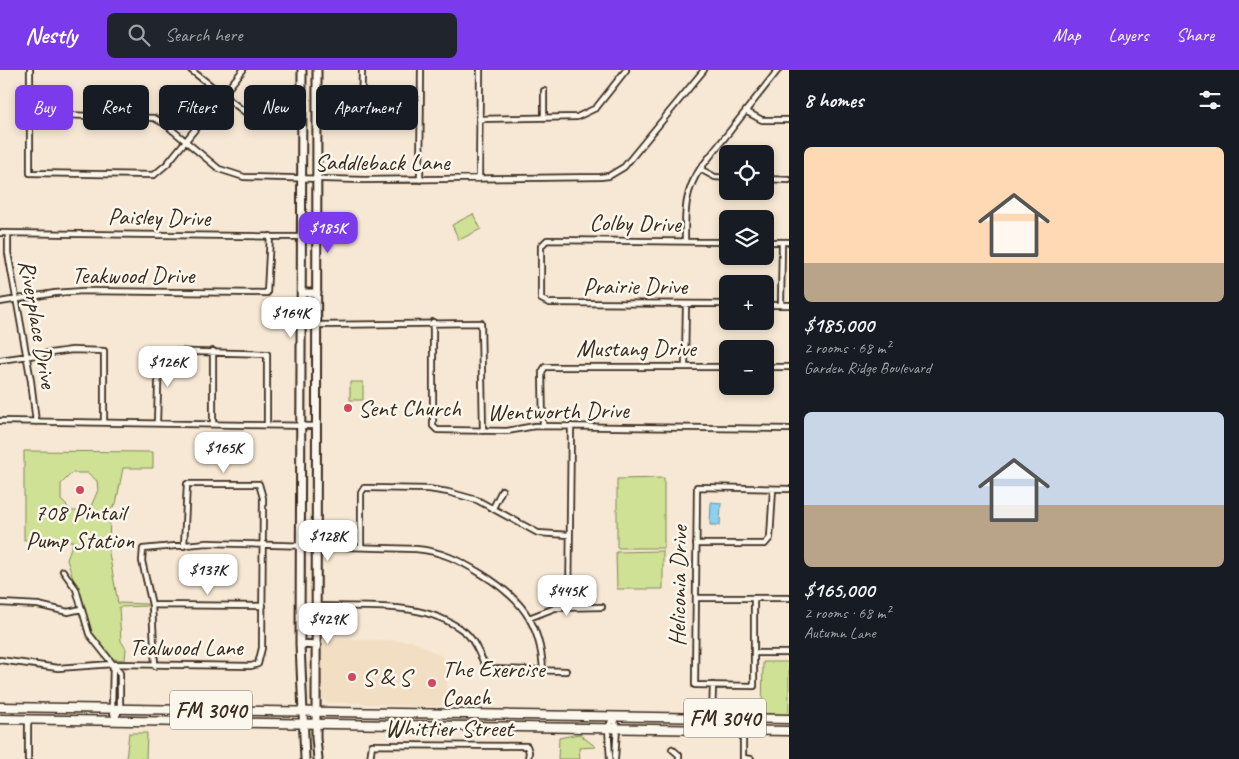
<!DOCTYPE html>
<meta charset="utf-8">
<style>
body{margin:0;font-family:Caveat,sans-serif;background:#20242c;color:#f1f3f6;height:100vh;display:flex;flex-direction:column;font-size:19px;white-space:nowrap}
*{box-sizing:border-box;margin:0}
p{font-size:16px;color:#9ea1a6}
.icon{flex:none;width:28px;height:28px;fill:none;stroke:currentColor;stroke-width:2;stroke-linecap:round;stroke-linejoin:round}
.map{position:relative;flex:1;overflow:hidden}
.sheet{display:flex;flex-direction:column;background:#171b24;width:450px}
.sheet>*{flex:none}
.hud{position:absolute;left:15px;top:15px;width:475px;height:45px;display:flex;gap:10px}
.buttons{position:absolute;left:719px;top:75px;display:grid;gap:10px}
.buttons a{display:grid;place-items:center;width:55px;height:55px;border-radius:8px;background:#171b24;box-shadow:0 2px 8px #0003;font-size:25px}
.price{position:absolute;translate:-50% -42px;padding:0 11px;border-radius:10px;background:#fff;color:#222;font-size:16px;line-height:32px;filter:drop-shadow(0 1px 2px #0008)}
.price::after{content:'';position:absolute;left:50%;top:30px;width:15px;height:11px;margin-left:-8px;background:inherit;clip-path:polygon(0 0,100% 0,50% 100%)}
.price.on{background:#7c3aed;color:#fff}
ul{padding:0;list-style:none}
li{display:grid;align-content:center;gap:10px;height:265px;padding:0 15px}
li span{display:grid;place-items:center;height:155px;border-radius:8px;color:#555}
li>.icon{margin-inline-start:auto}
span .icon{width:90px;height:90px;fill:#fffc;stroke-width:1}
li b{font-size:21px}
h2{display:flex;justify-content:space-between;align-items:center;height:60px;padding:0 15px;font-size:21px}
.pill{padding:0 18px;border-radius:8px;background:#171b24;box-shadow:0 2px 8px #0003;font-size:18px;line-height:45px}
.pill.on{background:#7c3aed;color:#fff}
header{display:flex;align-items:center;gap:30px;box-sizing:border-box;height:70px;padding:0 25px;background:#7c3aed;color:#fff}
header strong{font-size:24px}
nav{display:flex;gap:28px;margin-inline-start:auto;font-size:18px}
.search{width:350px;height:45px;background:#20242c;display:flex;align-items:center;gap:12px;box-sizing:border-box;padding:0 18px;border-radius:8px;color:#9ea1a6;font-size:19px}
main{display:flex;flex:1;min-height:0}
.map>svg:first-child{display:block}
</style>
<header>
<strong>Nestly</strong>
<div class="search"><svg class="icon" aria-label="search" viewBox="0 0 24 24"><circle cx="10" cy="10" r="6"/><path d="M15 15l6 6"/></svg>Search here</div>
<nav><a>Map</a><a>Layers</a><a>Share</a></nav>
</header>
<main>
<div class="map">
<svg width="789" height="689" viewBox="0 0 789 689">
<rect width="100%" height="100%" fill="#f6e8d4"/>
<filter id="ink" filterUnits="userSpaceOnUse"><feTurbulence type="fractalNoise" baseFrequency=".02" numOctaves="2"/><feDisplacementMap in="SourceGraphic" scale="10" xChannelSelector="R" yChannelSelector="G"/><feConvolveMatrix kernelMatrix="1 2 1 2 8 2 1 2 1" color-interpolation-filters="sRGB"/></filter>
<g filter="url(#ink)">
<path fill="#f2dec3" d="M 322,569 L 413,571 L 443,587 L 447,594 L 447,637 L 325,632 L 321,621 Z"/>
<path fill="#cee195" stroke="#84865a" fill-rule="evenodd" d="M 473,144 L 481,159 L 459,170 L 452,155 Z
M 350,312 L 363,312 L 363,330 L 350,330 Z
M 24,381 L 153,382 L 153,398 L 123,398 L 116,434 L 110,440 L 109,483 L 118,533 L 147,534 L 147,536 L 119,537 L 121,571 L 126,579 L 125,590 L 113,589 L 92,563 L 87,551 L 67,490 L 73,471 L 24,470 ZM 72,403 L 88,403 L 97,411 L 98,420 L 89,441 L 72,441 L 61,430 L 61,414 Z
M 664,408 L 664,478 L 617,478 L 617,409 Z
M 663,481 L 663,519 L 617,519 L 616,482 Z
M 763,592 L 789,592 L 789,645 L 762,643 Z
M 129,663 L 147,663 L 146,689 L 126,689 Z
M 579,664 L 596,677 L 579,678 L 580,689 L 558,689 L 559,668 Z"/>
<path fill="#8dd0ef" stroke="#6c8e9b" d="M 711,432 L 721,433 L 720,455 L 710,455 Z"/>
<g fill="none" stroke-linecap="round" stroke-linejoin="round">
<g stroke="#3b2a1e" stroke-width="8">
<path id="street" d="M 30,0 L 30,103 L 154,105 L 167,94 L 243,0
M 191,0 L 250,46 L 260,49 L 287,50
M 747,42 L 762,50 L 789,50
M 31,44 L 154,48 L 165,54 L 219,99 L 244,107 L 364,110 L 600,107 L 609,106 L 624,97 L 704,0
M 544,48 L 544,21
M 479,49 L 577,47 L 596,38 L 626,0
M 317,50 L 361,51 L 362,0
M 700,99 L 715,107 L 728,108
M 479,109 L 480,0
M 765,109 L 789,110
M 420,110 L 421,0
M 0,163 L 317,167
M 8,163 L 8,183 L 31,311 L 36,352
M 685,171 C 685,144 684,122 700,99 L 778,0
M 728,172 L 547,170 L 541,176 L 541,229 L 549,233 L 728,234
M 765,172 L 789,172
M 0,232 L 55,223 L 83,221 L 267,223 L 270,166
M 765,235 L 789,235
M 781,235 L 782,172
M 433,252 L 433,356 L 437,360 L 507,361 L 535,356 L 789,359
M 317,255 L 481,253 L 483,361
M 213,281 L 213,354
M 0,290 L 72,280 L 104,281 L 104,352
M 685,296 L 686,234
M 765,297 L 789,297
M 0,351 L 316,356
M 157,353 L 159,281 L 267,284 L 267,355
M 543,356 L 542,302 L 545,297 L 728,297
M 493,438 L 502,420
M 696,474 L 765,474 L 770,468 L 773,419
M 361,477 L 361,423 L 364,418 L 368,418 L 429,419 L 448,422 L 477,430 L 538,463 L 569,465
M 63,501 L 76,519 L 89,564 L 120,603 L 120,638 L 115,650
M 696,528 L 789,528
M 754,528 L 754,616 L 695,615 L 697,417 L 789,419
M 0,533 L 38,535 L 68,542 L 81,539
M 152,535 L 263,536
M 317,536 C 367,538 424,530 465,562 C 479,573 479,593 491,599 L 566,601
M 569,537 L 571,356
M 529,548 L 555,538 L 602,537
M 754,583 L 789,583
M 0,590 L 58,598 L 113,594 L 251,596 L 258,594 L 262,578 L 263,428 L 259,414 L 187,414 L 184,476
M 113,594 L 112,638 L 115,650
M 155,596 L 152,535 L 142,491 L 143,479 L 207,473 L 416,479 C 440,481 459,490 480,503 C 520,527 541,553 543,601
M 712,648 L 713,615
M 672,679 L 679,685 L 679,689
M 743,688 L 751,689
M 28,689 L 28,649
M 370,689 L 372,675 L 527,676 L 529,682 L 528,689
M 610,689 L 608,658 L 613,647 L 617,658 L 615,689
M 743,689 L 743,659"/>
</g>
<g stroke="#3b2a1e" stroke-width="11">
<path id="secondary" d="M 302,0 L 300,574 L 305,689
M 317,0 L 316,668 L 318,689
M 302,223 L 317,223
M 300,574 L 317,575"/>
</g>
<g stroke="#3b2a1e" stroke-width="11">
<path id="primary" d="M 0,637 L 789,649
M 0,649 L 789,661"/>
</g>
<use href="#street" stroke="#fbf7ec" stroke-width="4.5"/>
<use href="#secondary" stroke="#fbf7ec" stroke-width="7"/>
<use href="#primary" stroke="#fbf7ec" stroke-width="8"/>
</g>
</g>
<g fill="#d1495b" stroke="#fbf7ec" stroke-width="2">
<circle cx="348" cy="338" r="5"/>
<circle cx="80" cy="420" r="5"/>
<circle cx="352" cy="607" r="5"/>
<circle cx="432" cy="613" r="5"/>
</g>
<g text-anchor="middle" stroke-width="5" stroke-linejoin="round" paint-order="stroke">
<g fill="#fbf7ec" stroke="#75685c" stroke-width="1">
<rect x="170" y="620.5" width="82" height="39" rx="4"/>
<rect x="684" y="628.5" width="82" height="39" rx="4"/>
</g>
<g font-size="22" font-weight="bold" fill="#3b2a1e">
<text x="211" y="648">FM 3040</text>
<text x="725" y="656">FM 3040</text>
</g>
<g font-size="24" fill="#3b2a1e" stroke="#fbf7ec">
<text x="382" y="100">Saddleback Lane</text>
<text transform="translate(159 147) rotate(1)" y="8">Paisley Drive</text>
<text transform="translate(635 153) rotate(1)" y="8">Colby Drive</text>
<text x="133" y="213">Teakwood Drive</text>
<text x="635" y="224">Prairie Drive</text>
<text transform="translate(38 254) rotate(80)" y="8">Riverplace Drive</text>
<text x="636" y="286">Mustang Drive</text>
<text transform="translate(558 341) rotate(-1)" y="8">Wentworth Drive</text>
<text transform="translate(678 516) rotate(-89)" y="8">Heliconia Drive</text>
<text x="186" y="585">Tealwood Lane</text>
<text x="449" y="666">Whittier Street</text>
</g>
<g font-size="24" fill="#3b2a1e" stroke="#fbf7ec" text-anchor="start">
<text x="358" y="346">Sent Church</text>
<text x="80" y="450" text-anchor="middle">708 Pintail<tspan x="80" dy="28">Pump Station</tspan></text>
<text x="442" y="607">The Exercise<tspan x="442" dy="28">Coach</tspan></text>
<text x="362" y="615">S &amp; S</text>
</g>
</g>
</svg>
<div class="buttons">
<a><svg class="icon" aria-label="locate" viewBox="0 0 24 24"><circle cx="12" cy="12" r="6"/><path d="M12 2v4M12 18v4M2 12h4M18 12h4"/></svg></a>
<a><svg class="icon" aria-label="layers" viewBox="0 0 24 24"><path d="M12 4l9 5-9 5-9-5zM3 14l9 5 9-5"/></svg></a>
<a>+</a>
<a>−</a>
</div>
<b class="price on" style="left:328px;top:184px">$185K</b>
<b class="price" style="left:291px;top:269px">$164K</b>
<b class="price" style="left:168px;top:318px">$126K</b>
<b class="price" style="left:224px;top:404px">$165K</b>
<b class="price" style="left:328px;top:492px">$128K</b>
<b class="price" style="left:208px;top:526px">$137K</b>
<b class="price" style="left:567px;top:547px">$445K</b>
<b class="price" style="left:328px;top:575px">$429K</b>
<div class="hud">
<a class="pill on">Buy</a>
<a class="pill">Rent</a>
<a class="pill">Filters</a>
<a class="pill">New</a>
<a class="pill">Apartment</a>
</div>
</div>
<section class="sheet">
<h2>8 homes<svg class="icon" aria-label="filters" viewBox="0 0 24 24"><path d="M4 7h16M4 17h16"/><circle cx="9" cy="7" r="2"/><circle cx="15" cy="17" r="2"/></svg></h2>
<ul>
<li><span style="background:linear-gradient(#ffd9b3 75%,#b9a48a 0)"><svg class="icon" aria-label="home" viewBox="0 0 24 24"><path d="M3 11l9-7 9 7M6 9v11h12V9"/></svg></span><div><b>$185,000</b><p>2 rooms · 68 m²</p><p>Garden Ridge Boulevard</p></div></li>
<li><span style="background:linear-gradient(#c9d6e8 60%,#b9a48a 0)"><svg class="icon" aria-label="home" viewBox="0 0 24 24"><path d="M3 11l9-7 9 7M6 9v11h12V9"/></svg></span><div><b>$165,000</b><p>2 rooms · 68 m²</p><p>Autumn Lane</p></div></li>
</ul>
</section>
</main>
